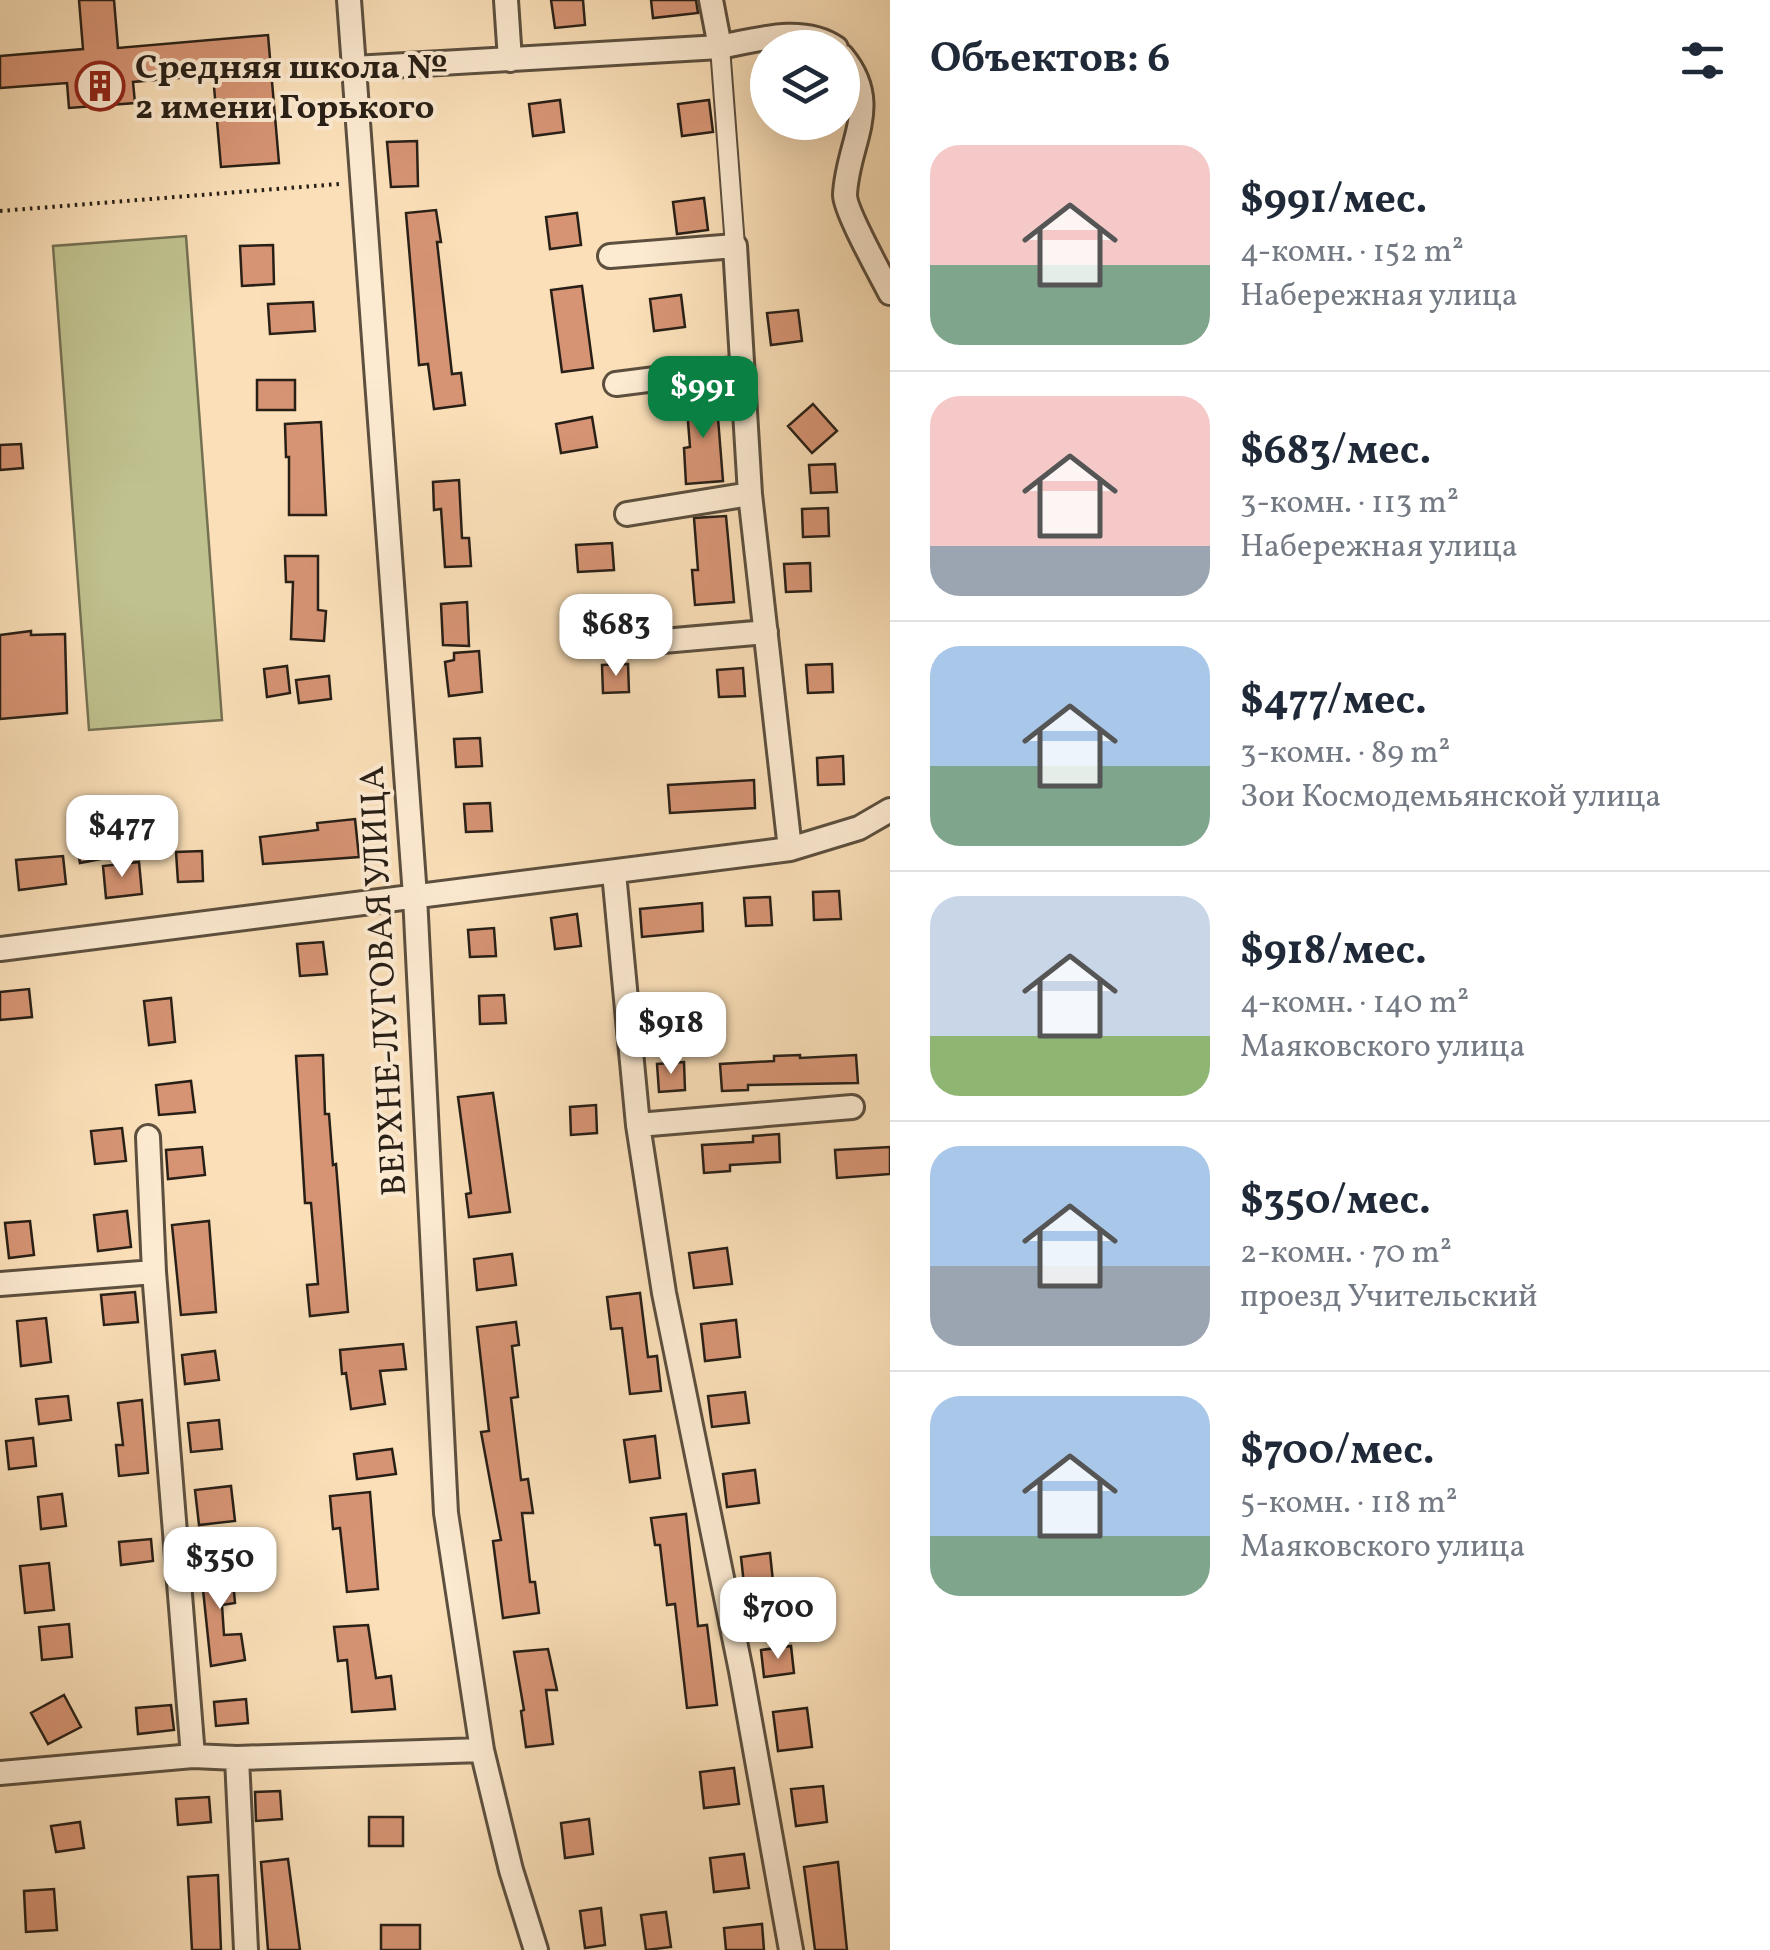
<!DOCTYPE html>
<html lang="ru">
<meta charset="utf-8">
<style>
body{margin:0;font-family:Vollkorn,serif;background:#f6f6f7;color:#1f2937;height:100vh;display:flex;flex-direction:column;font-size:38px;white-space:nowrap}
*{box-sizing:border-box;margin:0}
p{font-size:32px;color:#747a83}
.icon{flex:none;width:55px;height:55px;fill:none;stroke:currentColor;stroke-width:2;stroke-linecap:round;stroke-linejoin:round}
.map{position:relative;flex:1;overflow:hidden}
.drawer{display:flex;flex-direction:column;background:#fff;width:880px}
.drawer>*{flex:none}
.fabs{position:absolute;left:750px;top:30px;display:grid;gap:20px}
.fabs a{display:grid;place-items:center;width:110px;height:110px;border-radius:50%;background:#fff;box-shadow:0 10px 40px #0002;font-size:50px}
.price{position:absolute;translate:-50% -85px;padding:0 22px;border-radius:20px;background:#fff;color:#222;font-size:32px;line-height:65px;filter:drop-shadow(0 2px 5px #0008)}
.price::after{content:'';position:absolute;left:50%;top:60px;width:30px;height:22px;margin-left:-15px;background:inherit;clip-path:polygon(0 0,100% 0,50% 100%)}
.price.current{background:#0b8043;color:#fff}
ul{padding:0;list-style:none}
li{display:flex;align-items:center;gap:30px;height:250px;padding:0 40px}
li+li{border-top:2px solid #e0e1e3}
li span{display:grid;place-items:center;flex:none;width:280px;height:200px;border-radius:30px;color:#555}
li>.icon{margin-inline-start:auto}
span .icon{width:120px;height:120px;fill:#fffc;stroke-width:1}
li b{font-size:42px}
h2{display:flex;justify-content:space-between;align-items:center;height:120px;padding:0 40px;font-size:42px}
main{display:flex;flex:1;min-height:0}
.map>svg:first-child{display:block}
</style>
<main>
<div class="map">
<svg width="890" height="1950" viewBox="0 0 890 1950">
<rect width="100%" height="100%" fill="#fadfb8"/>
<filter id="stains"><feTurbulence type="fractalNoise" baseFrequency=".002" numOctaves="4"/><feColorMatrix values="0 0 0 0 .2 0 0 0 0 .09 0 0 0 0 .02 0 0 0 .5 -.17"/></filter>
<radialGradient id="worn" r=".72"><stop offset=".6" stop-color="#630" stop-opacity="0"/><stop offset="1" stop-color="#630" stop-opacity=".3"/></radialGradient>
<path fill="#bfc18e" stroke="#747052" stroke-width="2.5" d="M 186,236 L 222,720 L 89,730 L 53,246 Z"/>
<path fill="#d69474" stroke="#281f16" stroke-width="2.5" d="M 79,0 L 114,0 L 118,48 L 268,35 L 279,163 L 221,167 L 213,75 L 133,82 L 135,103 L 69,108 L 67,83 L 0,88 L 0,56 L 83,49 Z
M 551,0 L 583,0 L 585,25 L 555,28 Z
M 651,0 L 696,0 L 698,13 L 653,18 Z
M 560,100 L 564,132 L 533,136 L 529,104 Z
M 709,100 L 713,132 L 682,136 L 678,104 Z
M 417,141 L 418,186 L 391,187 L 387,142 Z
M 704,198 L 708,230 L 677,234 L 673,202 Z
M 436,210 L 441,242 L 437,242 L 452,374 L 461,373 L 465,405 L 434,409 L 428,364 L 419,365 L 406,213 Z
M 577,213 L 581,245 L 550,249 L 546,217 Z
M 273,245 L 274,284 L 242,286 L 240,246 Z
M 582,286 L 593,368 L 562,372 L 551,290 Z
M 681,295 L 685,327 L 654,331 L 650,299 Z
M 313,302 L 315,331 L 270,334 L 268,304 Z
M 798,310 L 802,341 L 771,345 L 767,313 Z
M 257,380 L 295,380 L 295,410 L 257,410 Z
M 716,393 L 723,481 L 686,484 L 684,448 L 690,447 L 686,396 Z
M 813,404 L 837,431 L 812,453 L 788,426 Z
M 592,417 L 597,447 L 561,453 L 556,424 Z
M 321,422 L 326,515 L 289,515 L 289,457 L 286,457 L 285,424 Z
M 21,444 L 23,468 L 0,470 L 0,445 Z
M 835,464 L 837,492 L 811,493 L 809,465 Z
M 459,480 L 462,538 L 469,538 L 471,566 L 445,567 L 441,509 L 434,510 L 433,482 Z
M 828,508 L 829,536 L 803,537 L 802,509 Z
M 726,516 L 734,602 L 695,605 L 692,570 L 698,570 L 694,518 Z
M 612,543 L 614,570 L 578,572 L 576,545 Z
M 285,556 L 318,556 L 318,610 L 326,611 L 324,641 L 291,639 L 293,582 L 286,582 Z
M 810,563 L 811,591 L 786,592 L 784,564 Z
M 467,602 L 469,646 L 443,645 L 441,604 Z
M 31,631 L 31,635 L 65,634 L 67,713 L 0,719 L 0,635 Z
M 479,651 L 482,692 L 449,696 L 445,662 L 454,660 L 454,653 Z
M 628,664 L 629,692 L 603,693 L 602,665 Z
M 832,664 L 833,692 L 808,693 L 806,665 Z
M 287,666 L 290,693 L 267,697 L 264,669 Z
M 743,668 L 745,696 L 719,697 L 717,670 Z
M 329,676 L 331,699 L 299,703 L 296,680 Z
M 480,738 L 482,766 L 456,767 L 454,739 Z
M 843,756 L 844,784 L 818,785 L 817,758 Z
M 754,780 L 755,808 L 670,813 L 668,785 Z
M 490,803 L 492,831 L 466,832 L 464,804 Z
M 173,804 L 176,837 L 149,840 L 145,807 Z
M 355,819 L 359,857 L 263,864 L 260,837 L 318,830 L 317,823 Z
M 106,829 L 111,857 L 80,863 L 75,835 Z
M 202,851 L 203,881 L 178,882 L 176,852 Z
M 63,856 L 66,884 L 19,890 L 16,860 Z
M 139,862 L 142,894 L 106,898 L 103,866 Z
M 839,891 L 841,919 L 814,920 L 813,892 Z
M 770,897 L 772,925 L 746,926 L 744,898 Z
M 702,903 L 703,931 L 642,937 L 640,909 Z
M 577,914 L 581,946 L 555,949 L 551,918 Z
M 494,928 L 496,956 L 470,957 L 468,930 Z
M 323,942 L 327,974 L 300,976 L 297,944 Z
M 29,989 L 32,1017 L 0,1020 L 0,992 Z
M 504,995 L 506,1023 L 480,1024 L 479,996 Z
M 171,998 L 175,1042 L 149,1045 L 144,1001 Z
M 323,1055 L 325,1114 L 329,1114 L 333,1165 L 336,1164 L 348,1312 L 310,1316 L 307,1285 L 318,1284 L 311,1203 L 305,1203 L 296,1056 Z
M 800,1055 L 800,1058 L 856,1055 L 858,1083 L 748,1085 L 748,1090 L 722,1091 L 720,1064 L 774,1061 L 774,1056 Z
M 684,1062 L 685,1090 L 659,1092 L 657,1064 Z
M 191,1081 L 195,1112 L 159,1115 L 156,1085 Z
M 493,1093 L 510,1212 L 469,1217 L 466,1194 L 471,1193 L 458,1097 Z
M 596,1105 L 597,1133 L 571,1135 L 570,1107 Z
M 122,1128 L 126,1161 L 95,1164 L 91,1131 Z
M 779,1134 L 780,1162 L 730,1165 L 730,1171 L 704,1173 L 702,1145 L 753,1142 L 753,1136 Z
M 202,1147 L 205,1175 L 168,1179 L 166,1150 Z
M 890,1147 L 890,1174 L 837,1178 L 835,1150 Z
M 127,1211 L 131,1247 L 98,1251 L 94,1215 Z
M 30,1221 L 34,1255 L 9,1258 L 5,1223 Z
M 209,1221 L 216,1312 L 181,1315 L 172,1225 Z
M 727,1248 L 732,1284 L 694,1288 L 689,1253 Z
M 512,1254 L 516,1285 L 477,1290 L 474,1259 Z
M 135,1292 L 138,1322 L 104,1325 L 101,1295 Z
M 640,1293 L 648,1357 L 657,1356 L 661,1391 L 630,1394 L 622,1328 L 611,1329 L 607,1297 Z
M 46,1318 L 51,1362 L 21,1366 L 17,1321 Z
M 736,1320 L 740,1357 L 705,1361 L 701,1324 Z
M 516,1322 L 519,1345 L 512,1346 L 518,1397 L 511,1398 L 521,1480 L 528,1479 L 533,1513 L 522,1513 L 530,1582 L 535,1582 L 539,1613 L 503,1618 L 493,1541 L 501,1540 L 481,1432 L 489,1431 L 477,1327 Z
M 403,1344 L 406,1369 L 380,1371 L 385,1404 L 351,1409 L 346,1373 L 342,1374 L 340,1350 Z
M 215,1351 L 219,1380 L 185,1384 L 182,1355 Z
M 745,1392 L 749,1423 L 712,1427 L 708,1396 Z
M 68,1396 L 71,1420 L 39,1424 L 36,1399 Z
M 142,1400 L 148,1473 L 119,1476 L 116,1445 L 123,1445 L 118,1403 Z
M 219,1420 L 222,1449 L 191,1452 L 188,1423 Z
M 655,1436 L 660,1478 L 630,1482 L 624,1440 Z
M 33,1438 L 36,1466 L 9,1469 L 6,1441 Z
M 392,1449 L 396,1474 L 357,1479 L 354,1454 Z
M 755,1470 L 759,1503 L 727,1507 L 723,1474 Z
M 231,1486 L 235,1521 L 199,1525 L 195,1490 Z
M 370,1492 L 378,1589 L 347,1592 L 340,1528 L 333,1529 L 330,1496 Z
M 62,1494 L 66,1526 L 41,1529 L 38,1497 Z
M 686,1514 L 698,1626 L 707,1625 L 717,1705 L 687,1708 L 675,1604 L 667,1605 L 660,1545 L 655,1545 L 651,1518 Z
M 151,1539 L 153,1561 L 121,1565 L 119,1542 Z
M 770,1553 L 774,1591 L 745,1594 L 741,1557 Z
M 231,1559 L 235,1603 L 222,1605 L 224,1635 L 241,1634 L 245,1660 L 211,1666 L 200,1561 Z
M 49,1563 L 54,1610 L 25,1613 L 20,1566 Z
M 69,1624 L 72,1657 L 42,1660 L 39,1627 Z
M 368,1625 L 376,1678 L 391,1676 L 395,1709 L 352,1712 L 347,1660 L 338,1661 L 334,1627 Z
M 791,1646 L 794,1673 L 764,1677 L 761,1650 Z
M 548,1649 L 557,1690 L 546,1690 L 553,1744 L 526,1747 L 521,1711 L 524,1710 L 514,1652 Z
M 64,1695 L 81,1727 L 48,1744 L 31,1713 Z
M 246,1699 L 248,1723 L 216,1726 L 214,1702 Z
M 171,1705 L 174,1730 L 138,1734 L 136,1708 Z
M 807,1708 L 812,1747 L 778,1751 L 773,1712 Z
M 734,1768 L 739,1804 L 704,1808 L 700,1772 Z
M 823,1786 L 827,1822 L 796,1826 L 791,1789 Z
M 280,1791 L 282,1819 L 256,1821 L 255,1792 Z
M 209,1797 L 211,1822 L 178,1825 L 176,1799 Z
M 369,1817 L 403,1817 L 403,1846 L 369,1846 Z
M 589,1819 L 593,1854 L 565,1858 L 561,1823 Z
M 80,1822 L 84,1848 L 56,1852 L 51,1826 Z
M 744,1854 L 749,1888 L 714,1892 L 710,1858 Z
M 288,1859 L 300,1950 L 268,1950 L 261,1862 Z
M 838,1862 L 847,1950 L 815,1950 L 804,1867 Z
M 218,1875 L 221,1950 L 192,1950 L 188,1877 Z
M 54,1889 L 57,1930 L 26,1932 L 24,1891 Z
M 601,1908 L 605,1945 L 585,1948 L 580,1911 Z
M 666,1912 L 671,1947 L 646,1950 L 641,1915 Z
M 762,1924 L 764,1950 L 726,1950 L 724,1928 Z
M 381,1925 L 420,1925 L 420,1950 L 381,1950 Z"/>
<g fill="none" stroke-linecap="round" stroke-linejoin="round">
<g stroke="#5c4f3e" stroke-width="22">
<path id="pedestrian" d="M 720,47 L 735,246"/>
</g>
<g stroke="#5c4f3e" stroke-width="28">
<path id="minor" d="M 349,0 L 415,896 L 446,1513 L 482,1750 L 511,1870 L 536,1950
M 506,0 L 510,60
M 711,0 L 720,47
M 842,56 C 883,105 847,143 845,195 C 845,211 881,275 890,293
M 354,68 L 720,47 C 756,40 803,25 836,48
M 610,256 L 735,246 L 750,494 L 790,849
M 616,384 L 742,368
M 627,514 L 750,494
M 640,643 L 766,632
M 614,873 L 638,1125 L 664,1293 L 741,1671 L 791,1950
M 0,949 L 790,849 L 859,828 L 890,810
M 638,1125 L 852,1107
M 148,1137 L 154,1272 L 193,1756
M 0,1284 L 154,1272
M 237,1758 L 246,1950
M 0,1773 L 193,1756 L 237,1758 L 482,1750"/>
</g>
<path stroke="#281f16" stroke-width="4" stroke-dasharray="2.5 5" stroke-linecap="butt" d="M 0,211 L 339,184"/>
<use href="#pedestrian" stroke="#fcead1" stroke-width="18"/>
<use href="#minor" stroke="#fcead1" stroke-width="22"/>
</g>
<defs>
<g id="building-ring" transform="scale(2.5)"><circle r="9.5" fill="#fcead1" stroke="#8f2418" stroke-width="1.5"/><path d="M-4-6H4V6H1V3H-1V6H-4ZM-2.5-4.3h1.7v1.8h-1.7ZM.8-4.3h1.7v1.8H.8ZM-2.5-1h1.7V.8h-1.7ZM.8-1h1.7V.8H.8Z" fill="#8f2418"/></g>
</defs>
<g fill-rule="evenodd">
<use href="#building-ring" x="100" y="86"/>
</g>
<g text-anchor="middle" stroke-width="8" stroke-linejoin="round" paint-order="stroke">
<g font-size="35" font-weight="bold" fill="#281f16" stroke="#fcead1" text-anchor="start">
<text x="135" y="78">Средняя школа №<tspan x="135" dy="40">2 имени Горького</tspan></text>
</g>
<g font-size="35" fill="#281f16" stroke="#fcead1">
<text transform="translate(382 981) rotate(-93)" y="12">ВЕРХНЕ-ЛУГОВАЯ УЛИЦА</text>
</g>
</g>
<rect width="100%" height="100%" filter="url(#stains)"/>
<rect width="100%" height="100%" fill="url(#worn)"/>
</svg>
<div class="fabs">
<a><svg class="icon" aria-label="layers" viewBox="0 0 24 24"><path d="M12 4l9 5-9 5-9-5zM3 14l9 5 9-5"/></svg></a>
</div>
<b class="price current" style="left:703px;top:441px">$991</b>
<b class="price" style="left:616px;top:679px">$683</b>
<b class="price" style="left:122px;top:880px">$477</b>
<b class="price" style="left:671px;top:1077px">$918</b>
<b class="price" style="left:220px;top:1612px">$350</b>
<b class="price" style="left:778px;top:1662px">$700</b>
</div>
<section class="drawer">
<h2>Объектов: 6<svg class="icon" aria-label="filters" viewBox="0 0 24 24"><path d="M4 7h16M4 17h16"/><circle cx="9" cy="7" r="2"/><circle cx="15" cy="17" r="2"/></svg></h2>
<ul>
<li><span style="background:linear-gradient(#f6c9c9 60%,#7fa58c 0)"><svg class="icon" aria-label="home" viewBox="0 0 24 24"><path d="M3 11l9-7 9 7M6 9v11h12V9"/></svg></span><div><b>$991/мес.</b><p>4-комн. · 152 m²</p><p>Набережная улица</p></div></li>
<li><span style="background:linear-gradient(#f6c9c9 75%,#9aa5b1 0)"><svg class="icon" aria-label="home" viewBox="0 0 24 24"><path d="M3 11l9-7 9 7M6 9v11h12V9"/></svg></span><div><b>$683/мес.</b><p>3-комн. · 113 m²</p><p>Набережная улица</p></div></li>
<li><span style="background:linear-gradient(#a9c7e8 60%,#7fa58c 0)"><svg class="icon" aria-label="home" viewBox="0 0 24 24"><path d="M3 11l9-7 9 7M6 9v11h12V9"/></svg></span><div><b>$477/мес.</b><p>3-комн. · 89 m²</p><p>Зои Космодемьянской улица</p></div></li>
<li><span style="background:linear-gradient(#c9d6e8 70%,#8fb573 0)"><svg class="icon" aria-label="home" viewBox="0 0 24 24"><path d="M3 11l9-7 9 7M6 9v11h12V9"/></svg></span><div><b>$918/мес.</b><p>4-комн. · 140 m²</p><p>Маяковского улица</p></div></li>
<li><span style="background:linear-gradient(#a9c7e8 60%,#9aa5b1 0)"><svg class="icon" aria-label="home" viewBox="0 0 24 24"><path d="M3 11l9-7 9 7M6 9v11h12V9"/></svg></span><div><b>$350/мес.</b><p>2-комн. · 70 m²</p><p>проезд Учительский</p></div></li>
<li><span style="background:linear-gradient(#a9c7e8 70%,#7fa58c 0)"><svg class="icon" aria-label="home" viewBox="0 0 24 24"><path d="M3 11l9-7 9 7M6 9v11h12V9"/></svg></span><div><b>$700/мес.</b><p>5-комн. · 118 m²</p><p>Маяковского улица</p></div></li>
</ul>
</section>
</main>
